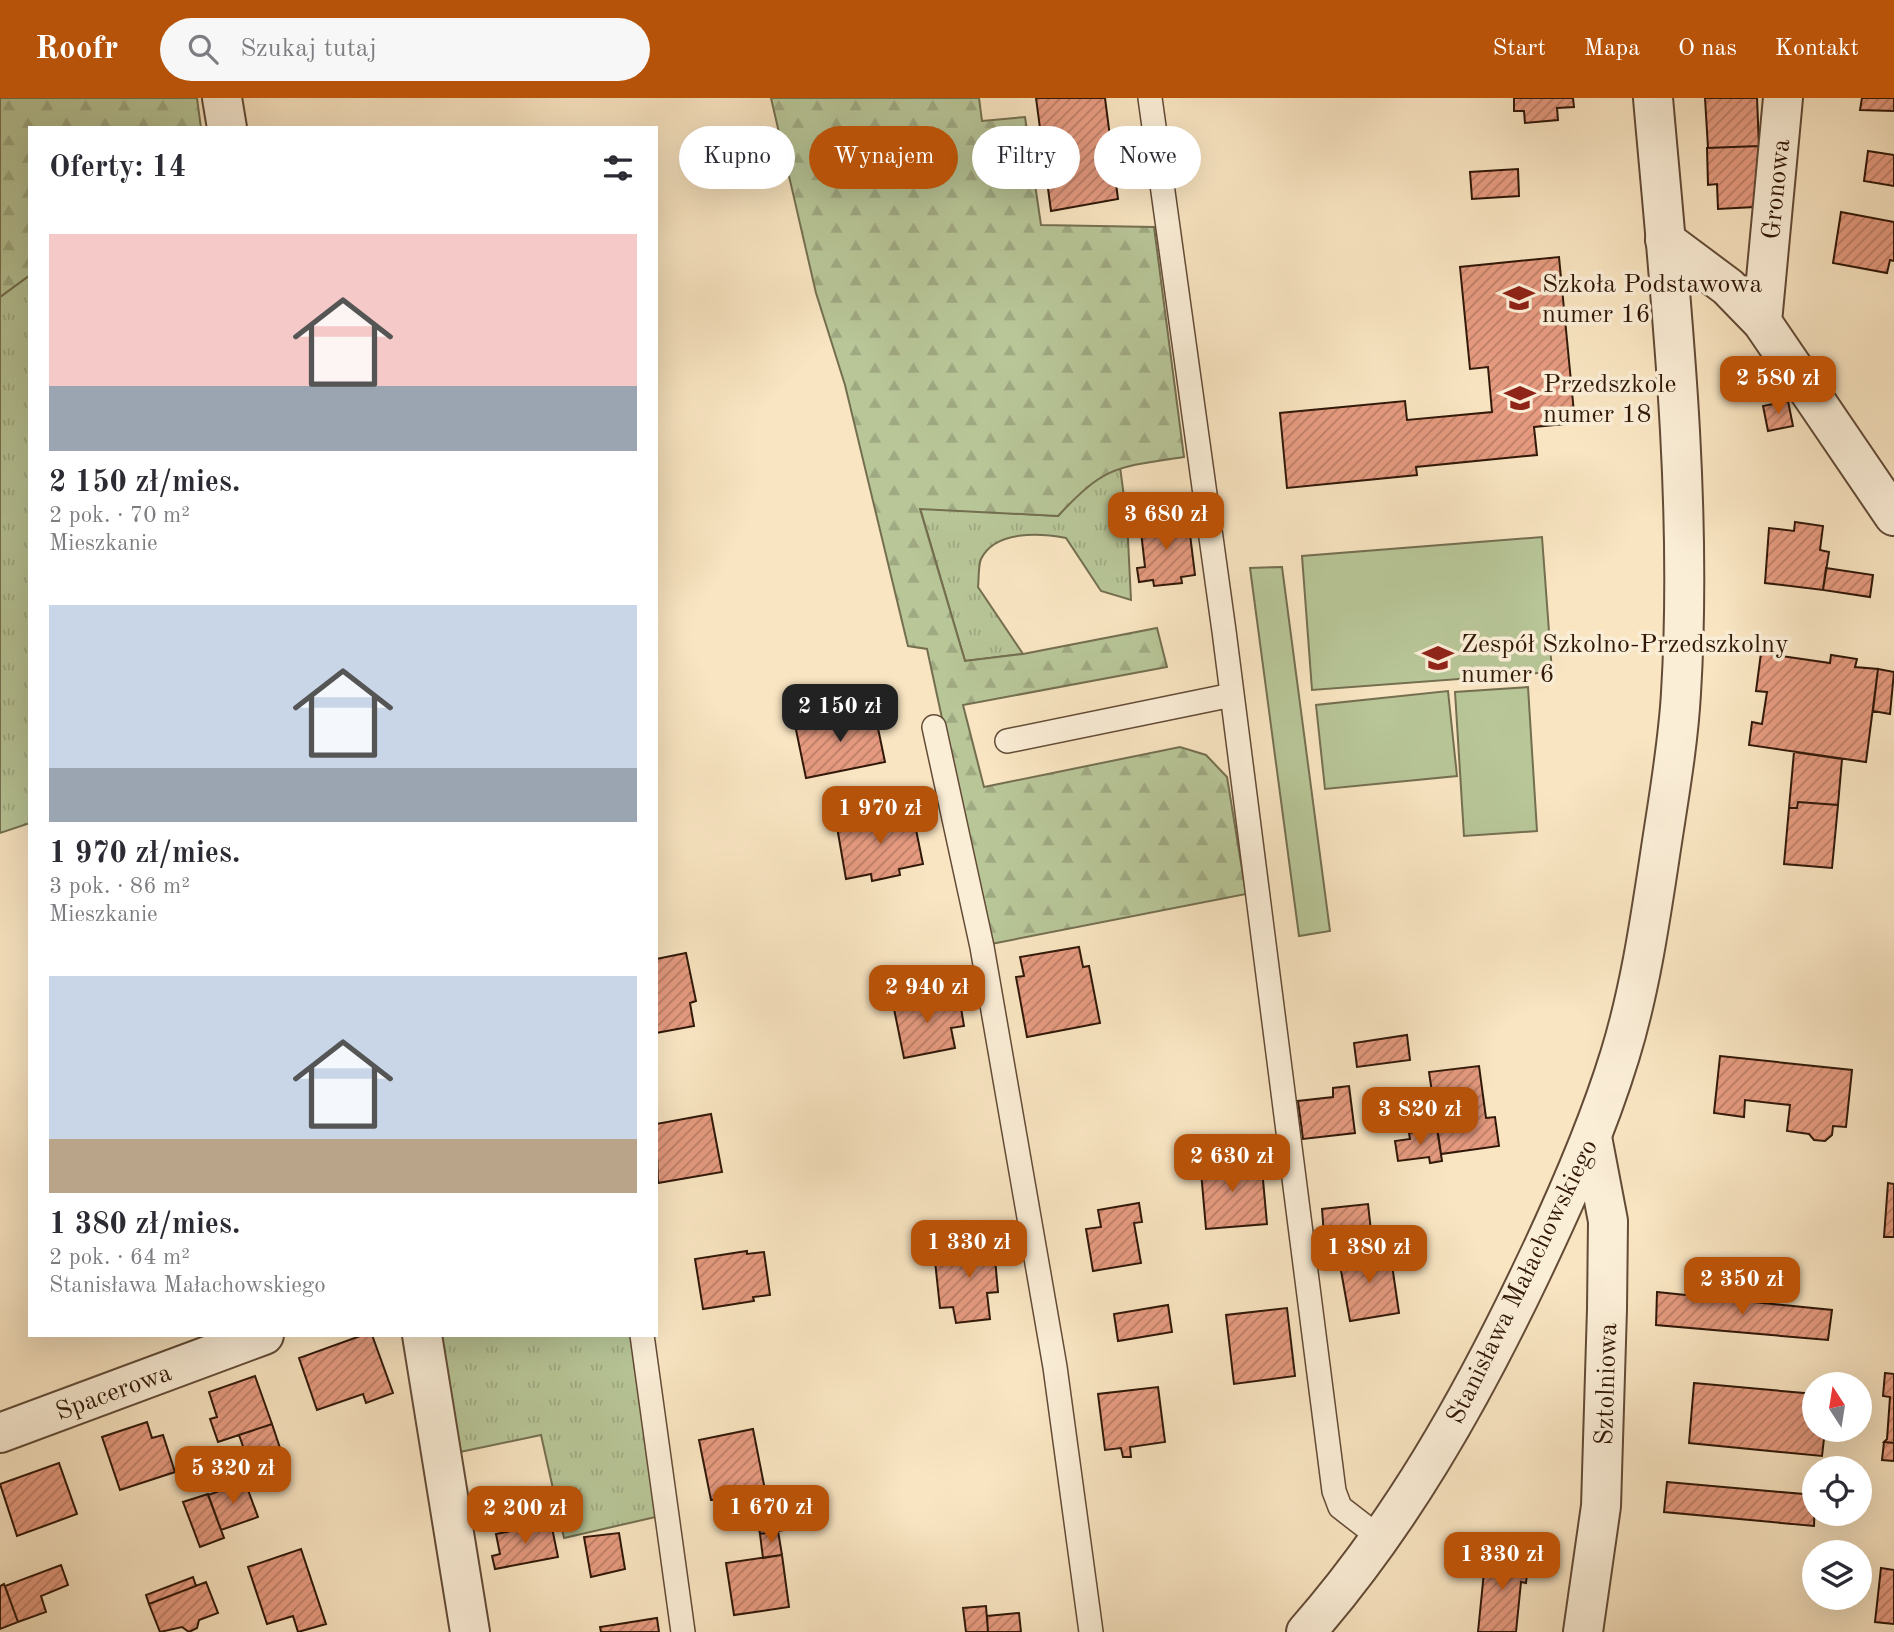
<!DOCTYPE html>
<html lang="pl">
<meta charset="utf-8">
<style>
body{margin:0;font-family:"Old Standard TT",serif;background:#f7f7f7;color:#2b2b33;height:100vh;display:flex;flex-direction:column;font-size:26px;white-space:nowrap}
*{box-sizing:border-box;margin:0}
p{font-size:23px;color:#7c7c81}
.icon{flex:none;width:38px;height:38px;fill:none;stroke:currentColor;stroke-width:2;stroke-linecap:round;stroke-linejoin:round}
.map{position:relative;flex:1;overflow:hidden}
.panel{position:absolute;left:28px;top:28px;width:630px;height:1211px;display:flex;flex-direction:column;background:#fff;border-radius:0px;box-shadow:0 7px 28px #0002}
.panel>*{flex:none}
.top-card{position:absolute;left:679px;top:28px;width:665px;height:63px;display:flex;gap:14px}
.needle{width:46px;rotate:348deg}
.controls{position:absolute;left:1802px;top:1274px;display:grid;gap:14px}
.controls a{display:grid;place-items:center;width:70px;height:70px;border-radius:50%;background:#fff;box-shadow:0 7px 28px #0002;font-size:35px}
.price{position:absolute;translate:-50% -60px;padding:0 16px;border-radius:14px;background:#b45309;color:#fff;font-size:23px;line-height:46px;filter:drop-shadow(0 2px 4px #0008)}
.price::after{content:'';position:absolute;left:50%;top:42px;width:21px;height:16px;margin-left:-10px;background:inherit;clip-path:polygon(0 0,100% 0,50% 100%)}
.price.current{background:#222;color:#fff}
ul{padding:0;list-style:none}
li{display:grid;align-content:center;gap:14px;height:371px;padding:0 21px}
li span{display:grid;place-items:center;height:217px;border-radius:0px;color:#555}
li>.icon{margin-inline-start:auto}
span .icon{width:126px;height:126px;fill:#fffc;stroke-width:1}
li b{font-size:30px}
h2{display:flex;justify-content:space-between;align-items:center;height:84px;padding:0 21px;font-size:30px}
.chip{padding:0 24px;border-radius:32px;background:#fff;box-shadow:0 7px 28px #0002;font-size:24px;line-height:63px}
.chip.current{background:#b45309;color:#fff}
header{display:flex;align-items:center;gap:42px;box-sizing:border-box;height:98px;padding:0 35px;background:#b45309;color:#fff}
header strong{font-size:33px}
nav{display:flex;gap:38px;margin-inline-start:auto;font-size:24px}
.search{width:490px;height:63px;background:#f7f7f7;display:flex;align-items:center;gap:18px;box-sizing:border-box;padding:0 24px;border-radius:38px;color:#7c7c81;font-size:26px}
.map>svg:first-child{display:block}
</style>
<header>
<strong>Roofr</strong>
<div class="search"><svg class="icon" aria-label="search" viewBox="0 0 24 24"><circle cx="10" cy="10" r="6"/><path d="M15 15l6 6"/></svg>Szukaj tutaj</div>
<nav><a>Start</a><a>Mapa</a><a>O nas</a><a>Kontakt</a></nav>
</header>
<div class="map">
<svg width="1894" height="1534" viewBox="0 0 1894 1534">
<defs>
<pattern id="grass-tufts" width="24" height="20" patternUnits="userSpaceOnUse" patternTransform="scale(1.75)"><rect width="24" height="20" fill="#b8c698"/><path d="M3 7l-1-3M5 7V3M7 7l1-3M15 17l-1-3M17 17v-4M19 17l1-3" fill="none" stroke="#9fa982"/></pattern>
<pattern id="forest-firs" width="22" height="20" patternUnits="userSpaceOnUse" patternTransform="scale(1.75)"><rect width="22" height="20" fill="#b8c698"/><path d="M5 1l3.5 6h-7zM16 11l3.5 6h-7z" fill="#9fa982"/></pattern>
<pattern id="building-hatch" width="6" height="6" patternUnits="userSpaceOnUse" patternTransform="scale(1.75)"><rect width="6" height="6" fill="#e69b80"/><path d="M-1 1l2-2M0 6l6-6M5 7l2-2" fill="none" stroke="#bb7d67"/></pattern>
</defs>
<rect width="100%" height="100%" fill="#f9e5c2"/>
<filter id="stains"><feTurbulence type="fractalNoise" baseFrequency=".00286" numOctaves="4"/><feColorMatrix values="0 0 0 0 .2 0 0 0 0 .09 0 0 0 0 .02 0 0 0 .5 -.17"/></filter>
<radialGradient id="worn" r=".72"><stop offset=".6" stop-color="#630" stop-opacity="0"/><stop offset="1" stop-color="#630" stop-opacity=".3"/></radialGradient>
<path fill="url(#grass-tufts)" stroke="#746f50" stroke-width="2" d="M 30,177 L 30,725 L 0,735 L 0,199 Z
M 1120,369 L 1127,421 L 1131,502 L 1101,493 L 1066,440 C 1040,435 995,432 981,461 C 978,468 979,481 978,489 L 1023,556 L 965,563 L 920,410 L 1058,418 C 1076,398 1094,377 1120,369 Z
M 435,1237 L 632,1237 L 660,1418 L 564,1440 L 541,1337 L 455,1355 Z"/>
<path fill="url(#forest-firs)" stroke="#746f50" stroke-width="2" d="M 0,0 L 197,0 L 201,30 L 30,30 L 30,177 L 0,199 Z
M 771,0 L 979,0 L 982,23 L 1025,19 L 1041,127 L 1154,129 L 1184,359 C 1118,369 1105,367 1058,418 L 920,411 L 965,563 L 1023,556 L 1157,530 L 1167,569 L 963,607 L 984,689 L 1180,649 L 1206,657 L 1227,679 L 1246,796 L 991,846 L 927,551 L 908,548 L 845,287 L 816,195 Z"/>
<path fill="#b8c698" stroke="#746f50" stroke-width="2" d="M 1542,439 L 1552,574 L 1312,592 L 1302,458 Z
M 1282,469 L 1330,833 L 1299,838 L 1250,470 Z
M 1528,589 L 1537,733 L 1464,738 L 1455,594 Z
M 1448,593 L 1457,678 L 1325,691 L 1316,607 Z"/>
<path fill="url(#building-hatch)" stroke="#311808" stroke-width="2" d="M 1036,0 L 1105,0 L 1118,101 L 1051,113 Z
M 1514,0 L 1573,0 L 1574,9 L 1557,10 L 1558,22 L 1525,25 L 1524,13 L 1514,13 Z
M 1705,0 L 1757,0 L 1759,48 L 1708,50 Z
M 1862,0 L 1894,0 L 1894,13 L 1860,12 Z
M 1759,48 L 1762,102 L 1755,109 L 1718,111 L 1717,86 L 1708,87 L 1707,50 Z
M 1868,53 L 1894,57 L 1894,88 L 1864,83 Z
M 1518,71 L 1519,98 L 1472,101 L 1470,74 Z
M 1841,114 L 1894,124 L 1894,163 L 1890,162 L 1887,175 L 1833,165 Z
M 1559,159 L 1575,325 L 1534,329 L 1537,357 L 1416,369 L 1417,377 L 1287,390 L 1280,315 L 1405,303 L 1407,322 L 1492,314 L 1488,269 L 1470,271 L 1460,169 Z
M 1788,303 L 1793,328 L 1768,333 L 1763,308 Z
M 1188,420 L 1195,477 L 1181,479 L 1182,485 L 1154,488 L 1153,482 L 1139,484 L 1137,470 L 1145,469 L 1140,425 Z
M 1795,424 L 1823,428 L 1820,452 L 1829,454 L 1823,492 L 1765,485 L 1769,430 L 1794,433 Z
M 1826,470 L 1873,477 L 1870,499 L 1823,492 Z
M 1761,555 L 1830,565 L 1831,557 L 1857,561 L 1855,569 L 1878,571 L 1866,664 L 1749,647 L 1752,624 L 1762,626 L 1767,594 L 1756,593 Z
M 1878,571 L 1894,574 L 1890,616 L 1873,613 Z
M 874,611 L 885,664 L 806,680 L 795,627 Z
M 1794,654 L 1842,661 L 1838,707 L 1798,704 L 1797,710 L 1789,710 Z
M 1798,704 L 1838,707 L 1832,770 L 1784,766 L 1789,710 L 1797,710 Z
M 912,712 L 923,766 L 899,771 L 900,777 L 872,783 L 871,776 L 846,781 L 837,729 Z
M 1079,849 L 1083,869 L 1089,868 L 1100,925 L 1027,939 L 1016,879 L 1024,878 L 1020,859 Z
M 686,855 L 696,903 L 690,905 L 694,928 L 656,935 L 656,861 Z
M 944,896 L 947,906 L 960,904 L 964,928 L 951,930 L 955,950 L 904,960 L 893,906 Z
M 1407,937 L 1410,962 L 1357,969 L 1354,945 Z
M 1720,958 L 1852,972 L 1846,1029 L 1833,1028 L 1832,1037 L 1825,1043 L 1814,1042 L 1809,1036 L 1787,1033 L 1790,1007 L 1745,1002 L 1744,1019 L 1714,1015 Z
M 1479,968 L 1486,1020 L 1495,1019 L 1499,1048 L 1441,1056 L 1429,974 Z
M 1349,988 L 1355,1035 L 1303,1041 L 1298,1003 L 1333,999 L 1333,990 Z
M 711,1016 L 722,1074 L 658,1085 L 656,1026 Z
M 1437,1031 L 1442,1063 L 1430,1065 L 1429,1059 L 1398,1063 L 1395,1043 L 1410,1041 L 1409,1035 Z
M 1246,1058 L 1247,1073 L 1262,1071 L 1267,1126 L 1206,1131 L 1200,1062 Z
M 1888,1085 L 1894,1086 L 1894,1139 L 1884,1139 Z
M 1139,1105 L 1142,1124 L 1134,1125 L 1141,1165 L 1093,1173 L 1086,1131 L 1101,1129 L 1098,1112 Z
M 1368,1106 L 1371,1133 L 1324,1137 L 1322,1111 Z
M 993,1138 L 998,1194 L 987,1195 L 990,1221 L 956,1225 L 953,1209 L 940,1210 L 935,1163 L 960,1160 L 958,1142 Z
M 1374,1146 L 1377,1161 L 1391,1160 L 1399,1215 L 1350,1223 L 1340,1167 L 1350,1166 L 1348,1151 Z
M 747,1153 L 747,1156 L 764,1154 L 770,1197 L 753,1199 L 754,1203 L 703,1211 L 695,1161 Z
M 1657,1194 L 1832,1212 L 1828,1242 L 1656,1227 Z
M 1168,1207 L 1172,1234 L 1118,1243 L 1114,1216 Z
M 1287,1210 L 1295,1278 L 1234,1286 L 1226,1217 Z
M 363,1237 L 372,1237 L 393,1295 L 366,1305 L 363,1296 L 317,1312 L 299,1260 Z
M 1885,1275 L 1894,1276 L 1894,1345 L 1884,1344 L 1887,1341 L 1890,1299 L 1883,1298 Z
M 255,1278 L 272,1326 L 218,1344 L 210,1321 L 217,1319 L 209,1294 Z
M 1694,1285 L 1815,1296 L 1815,1332 L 1825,1332 L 1822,1358 L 1689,1345 Z
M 1158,1289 L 1165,1344 L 1130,1349 L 1131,1359 L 1123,1359 L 1121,1350 L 1105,1352 L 1098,1296 Z
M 147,1324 L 152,1340 L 163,1337 L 175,1374 L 120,1392 L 102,1339 Z
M 272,1326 L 284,1362 L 252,1374 L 239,1337 Z
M 753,1331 L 765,1392 L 711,1402 L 699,1342 Z
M 1884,1344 L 1894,1345 L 1894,1363 L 1882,1362 Z
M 59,1365 L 77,1416 L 17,1438 L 0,1386 Z
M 245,1384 L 258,1419 L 221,1432 L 208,1397 Z
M 1667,1384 L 1815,1397 L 1814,1428 L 1664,1414 Z
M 208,1396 L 224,1440 L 200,1449 L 183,1404 Z
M 787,1409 L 790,1431 L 760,1436 L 756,1413 Z
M 551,1425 L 558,1459 L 495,1471 L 492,1458 L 500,1456 L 496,1436 Z
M 778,1433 L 782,1457 L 763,1460 L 760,1436 Z
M 619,1435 L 625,1471 L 591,1479 L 584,1439 Z
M 301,1451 L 326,1526 L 298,1534 L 293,1518 L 267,1526 L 248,1469 Z
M 1486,1454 L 1529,1457 L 1526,1485 L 1521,1484 L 1516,1534 L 1478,1534 Z
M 782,1457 L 789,1509 L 734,1517 L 726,1465 Z
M 61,1467 L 68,1487 L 41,1498 L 46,1514 L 18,1524 L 5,1488 Z
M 1881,1470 L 1894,1472 L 1894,1526 L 1875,1524 Z
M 193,1479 L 196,1488 L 149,1506 L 146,1497 Z
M 206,1484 L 218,1515 L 199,1522 L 197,1530 L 189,1534 L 182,1529 L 160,1534 L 149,1506 Z
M 4,1486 L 18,1524 L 0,1531 L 0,1488 Z
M 986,1508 L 988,1534 L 966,1534 L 963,1510 Z
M 1019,1515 L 1021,1534 L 988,1534 L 987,1518 Z
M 657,1520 L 659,1534 L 601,1534 L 600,1529 Z"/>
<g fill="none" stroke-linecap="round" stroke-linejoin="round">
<g stroke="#634b36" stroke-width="26">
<path id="service" d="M 1150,0 L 1224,533 L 1334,1393 L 1340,1409 L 1380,1440
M 934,629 L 982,849 L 1055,1269 L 1091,1534
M 1007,643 L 1232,597
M 642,1237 L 683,1534"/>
</g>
<g stroke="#634b36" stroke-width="42">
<path id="minor" d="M 222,0 L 227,30
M 1665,142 L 1728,189 L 1762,224 L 1894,418
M 1762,224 L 1783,0
M 422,1237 L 470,1534
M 0,1335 L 264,1237
M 1583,1534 L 1601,1408 L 1607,1211 L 1608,1123 L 1592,1039"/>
</g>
<g stroke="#634b36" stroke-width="42">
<path id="tertiary" d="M 1306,1534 C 1400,1427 1470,1303 1531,1175 C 1565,1104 1597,1032 1620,957 C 1640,892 1650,823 1660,757 C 1668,703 1678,649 1681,595 C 1693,400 1670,194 1653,0"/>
</g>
<use href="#service" stroke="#fbeed7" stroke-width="23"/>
<use href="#minor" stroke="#fbeed7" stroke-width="38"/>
<use href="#tertiary" stroke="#fbeed7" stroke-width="38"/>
</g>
<defs>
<g id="school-bare" transform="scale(2.415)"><path d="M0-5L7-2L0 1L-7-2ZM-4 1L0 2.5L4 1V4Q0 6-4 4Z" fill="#8f2418" stroke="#fbeed7" stroke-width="2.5" paint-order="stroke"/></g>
</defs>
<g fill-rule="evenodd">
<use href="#school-bare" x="1519" y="200"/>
<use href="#school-bare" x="1520" y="300"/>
<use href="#school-bare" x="1438" y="560"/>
</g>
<g text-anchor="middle" stroke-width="7" stroke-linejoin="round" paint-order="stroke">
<g font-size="26" fill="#311808" stroke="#fbeed7">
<text transform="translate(1775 91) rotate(-84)" y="9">Gronowa</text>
<text transform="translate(1521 1183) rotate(-64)" y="9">Stanisława Małachowskiego</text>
<text transform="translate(1605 1286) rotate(-88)" y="9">Sztolniowa</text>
<text transform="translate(113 1293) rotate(-20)" y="9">Spacerowa</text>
</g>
<g font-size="26" fill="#311808" stroke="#fbeed7" text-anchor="start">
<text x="1542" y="194">Szkoła Podstawowa<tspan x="1542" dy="30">numer 16</tspan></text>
<text x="1543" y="294">Przedszkole<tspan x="1543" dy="30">numer 18</tspan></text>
<text x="1461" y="554">Zespół Szkolno-Przedszkolny<tspan x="1461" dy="30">numer 6</tspan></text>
</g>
</g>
<rect width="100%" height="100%" filter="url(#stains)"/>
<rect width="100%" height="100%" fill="url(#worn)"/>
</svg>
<div class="controls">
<a><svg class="needle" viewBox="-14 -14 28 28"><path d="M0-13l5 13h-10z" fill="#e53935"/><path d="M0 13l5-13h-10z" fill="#7c7c81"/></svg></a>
<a><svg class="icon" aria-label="locate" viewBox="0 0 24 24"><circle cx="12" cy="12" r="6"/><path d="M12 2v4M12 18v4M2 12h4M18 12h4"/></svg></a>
<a><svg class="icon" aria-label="layers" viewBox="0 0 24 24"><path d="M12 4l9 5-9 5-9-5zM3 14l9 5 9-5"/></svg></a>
</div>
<b class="price" style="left:1778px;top:318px">2 580 zł</b>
<b class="price" style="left:1166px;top:454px">3 680 zł</b>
<b class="price current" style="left:840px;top:646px">2 150 zł</b>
<b class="price" style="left:880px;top:748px">1 970 zł</b>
<b class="price" style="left:927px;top:927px">2 940 zł</b>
<b class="price" style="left:1420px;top:1049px">3 820 zł</b>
<b class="price" style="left:1232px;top:1096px">2 630 zł</b>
<b class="price" style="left:969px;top:1182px">1 330 zł</b>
<b class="price" style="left:1369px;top:1187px">1 380 zł</b>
<b class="price" style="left:1742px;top:1219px">2 350 zł</b>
<b class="price" style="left:233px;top:1408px">5 320 zł</b>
<b class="price" style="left:771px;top:1447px">1 670 zł</b>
<b class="price" style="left:525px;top:1448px">2 200 zł</b>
<b class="price" style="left:1502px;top:1494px">1 330 zł</b>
<div class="top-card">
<a class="chip">Kupno</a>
<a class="chip current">Wynajem</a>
<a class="chip">Filtry</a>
<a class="chip">Nowe</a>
</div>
<section class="panel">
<h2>Oferty: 14<svg class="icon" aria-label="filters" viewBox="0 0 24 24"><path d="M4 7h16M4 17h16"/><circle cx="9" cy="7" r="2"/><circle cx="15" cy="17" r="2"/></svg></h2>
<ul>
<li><span style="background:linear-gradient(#f6c9c9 70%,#9aa5b1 0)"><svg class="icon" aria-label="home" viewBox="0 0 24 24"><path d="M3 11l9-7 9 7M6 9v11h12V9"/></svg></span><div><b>2 150 zł/mies.</b><p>2 pok. · 70 m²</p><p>Mieszkanie</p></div></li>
<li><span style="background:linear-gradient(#c9d6e8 75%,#9aa5b1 0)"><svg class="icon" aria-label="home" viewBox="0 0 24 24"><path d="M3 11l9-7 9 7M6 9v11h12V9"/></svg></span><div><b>1 970 zł/mies.</b><p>3 pok. · 86 m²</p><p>Mieszkanie</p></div></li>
<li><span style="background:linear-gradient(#c9d6e8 75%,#b9a48a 0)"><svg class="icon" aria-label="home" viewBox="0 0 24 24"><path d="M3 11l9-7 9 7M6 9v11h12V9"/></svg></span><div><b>1 380 zł/mies.</b><p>2 pok. · 64 m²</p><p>Stanisława Małachowskiego</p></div></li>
</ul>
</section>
</div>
